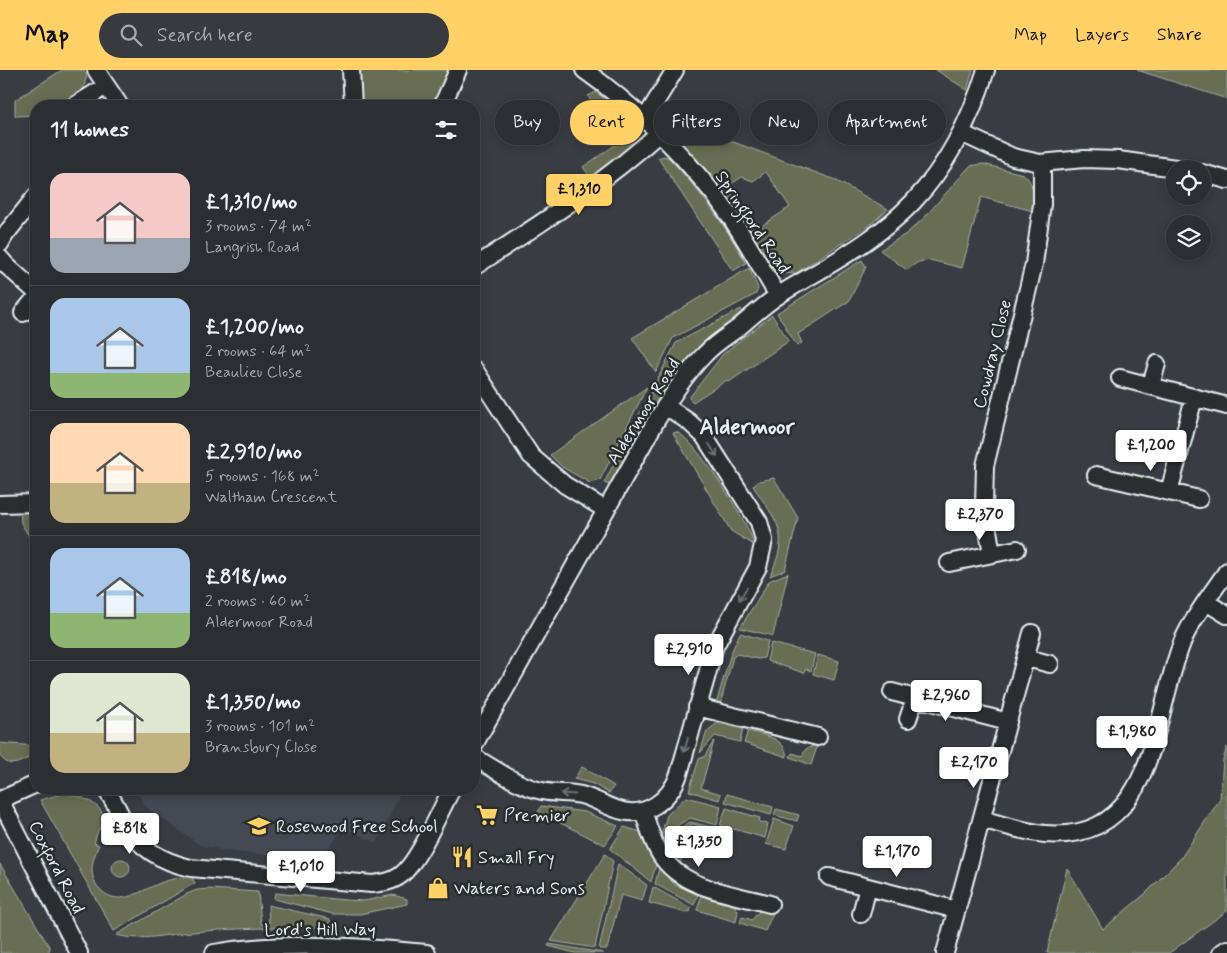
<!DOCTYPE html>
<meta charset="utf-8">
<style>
body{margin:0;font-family:Mynerve,sans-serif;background:#373a3e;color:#f1f3f6;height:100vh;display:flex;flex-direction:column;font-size:19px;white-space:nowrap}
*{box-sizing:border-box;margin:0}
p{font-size:16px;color:#a6a8ac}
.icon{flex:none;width:28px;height:28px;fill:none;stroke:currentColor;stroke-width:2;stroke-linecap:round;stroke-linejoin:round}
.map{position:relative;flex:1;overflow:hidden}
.drawer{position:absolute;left:30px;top:30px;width:450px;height:695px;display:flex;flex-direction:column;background:#2b2e32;border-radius:20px;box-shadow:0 2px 12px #0003,0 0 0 1px #474a4d}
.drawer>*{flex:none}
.banner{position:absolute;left:495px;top:30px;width:475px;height:45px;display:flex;gap:10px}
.fabs{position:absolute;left:1166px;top:90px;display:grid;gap:10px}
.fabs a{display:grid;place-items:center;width:45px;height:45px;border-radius:50%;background:#2b2e32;box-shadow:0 2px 12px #0003,0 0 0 1px #474a4d;font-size:25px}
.price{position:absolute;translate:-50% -42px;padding:0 11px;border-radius:5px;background:#fff;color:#222;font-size:16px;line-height:32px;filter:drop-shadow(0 1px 2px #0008)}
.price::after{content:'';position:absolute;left:50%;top:30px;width:15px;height:11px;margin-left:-8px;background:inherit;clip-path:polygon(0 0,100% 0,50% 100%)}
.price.current{background:#ffd166;color:#111}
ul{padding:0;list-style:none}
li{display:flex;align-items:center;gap:15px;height:125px;padding:0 20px}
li+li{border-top:1px solid #474a4d}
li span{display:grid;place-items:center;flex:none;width:140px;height:100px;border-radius:15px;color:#555}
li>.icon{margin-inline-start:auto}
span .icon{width:60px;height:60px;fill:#fffc;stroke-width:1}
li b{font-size:21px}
h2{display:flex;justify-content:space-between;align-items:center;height:60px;padding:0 20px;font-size:21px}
.pill{padding:0 18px;border-radius:22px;background:#2b2e32;box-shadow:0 2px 12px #0003,0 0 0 1px #474a4d;font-size:18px;line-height:45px}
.pill.current{background:#ffd166;color:#111}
header{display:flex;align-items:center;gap:30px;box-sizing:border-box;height:70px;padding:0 25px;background:#ffd166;color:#111}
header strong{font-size:24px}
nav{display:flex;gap:28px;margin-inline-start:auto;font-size:18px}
.search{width:350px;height:45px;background:#373a3e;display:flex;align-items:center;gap:12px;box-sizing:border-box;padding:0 18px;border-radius:28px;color:#a6a8ac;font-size:19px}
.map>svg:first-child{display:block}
</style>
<header>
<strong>Map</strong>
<div class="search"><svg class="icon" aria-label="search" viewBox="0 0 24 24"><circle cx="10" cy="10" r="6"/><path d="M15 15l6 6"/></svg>Search here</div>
<nav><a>Map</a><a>Layers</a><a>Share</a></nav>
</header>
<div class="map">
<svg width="1227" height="883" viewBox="0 0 1227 883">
<rect width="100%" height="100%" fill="#393d43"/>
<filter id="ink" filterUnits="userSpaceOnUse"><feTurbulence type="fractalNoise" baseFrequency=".02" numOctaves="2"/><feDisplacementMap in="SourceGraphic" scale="10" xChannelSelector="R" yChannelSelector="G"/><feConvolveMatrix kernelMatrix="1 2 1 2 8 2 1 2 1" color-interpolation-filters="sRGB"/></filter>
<g filter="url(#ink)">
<path fill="#444852" d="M 134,719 L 402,719 L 377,773 L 344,758 L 319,790 L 226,781 L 200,775 L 147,738 Z"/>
<path fill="#676d52" stroke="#a8afa5" d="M 62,0 L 83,0 L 87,5 L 83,20 L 58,36 L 36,36 L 36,45 L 15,46 L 15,30 Z
M 357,0 L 453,0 L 437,36 L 360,36 Z
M 936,0 L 973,0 L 967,20 Z
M 1137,0 L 1227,0 L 1227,29 Z
M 596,22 L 633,51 L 637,59 C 632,82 608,95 590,107 L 583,97 L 618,73 L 588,26 Z
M 670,40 L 728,70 L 833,109 L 888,139 L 870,155 L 796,203 L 772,205 L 725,128 L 733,124 L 757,159 L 790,137 L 766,102 L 753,111 L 742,107 L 720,121 L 675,72 Z
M 664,86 L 669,88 C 699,120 725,154 746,193 L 733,201 L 658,88 Z
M 983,94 L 1023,104 C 1035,113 1034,127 1033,141 L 981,127 L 962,198 L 930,190 L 918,192 L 907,200 L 880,180 L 906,164 L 923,149 L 970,96 Z
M 862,190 L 866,197 L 849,231 L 798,264 L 802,273 L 797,276 L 777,243 Z
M 749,198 L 758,218 L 756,224 L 673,268 L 656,302 L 632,268 Z
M 741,239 L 742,241 L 698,280 L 612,416 L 604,413 L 676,273 Z
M 772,245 L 789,271 L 729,312 L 727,310 L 693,332 L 689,328 L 723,284 Z
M 647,317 L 600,410 L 590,413 L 562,397 L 550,385 Z
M 676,362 C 693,366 752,457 754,475 L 731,461 L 673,363 Z
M 774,408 L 798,448 L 785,500 L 770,506 C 791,461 777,453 753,416 L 759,411 Z
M 20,440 L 36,442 L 36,478 L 21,453 Z
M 788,503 L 773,566 L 740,558 L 769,511 Z
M 740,563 L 768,571 L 764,588 L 758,589 L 737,584 L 733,587 L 720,635 L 716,634 L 731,583 Z
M 771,573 L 815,584 L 811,601 L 806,599 L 804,603 L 767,591 Z
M 818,585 L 839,591 L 834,610 L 813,604 Z
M 718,653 L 743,659 L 740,672 L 715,666 L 700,683 L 707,661 Z
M 748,661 C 763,665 785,667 787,687 L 744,673 Z
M 714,671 L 701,718 L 721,724 L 719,730 L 689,721 L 699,689 L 704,687 Z
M 0,673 L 36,676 L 36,685 C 22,689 12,702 0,686 Z
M 813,676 L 817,677 L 811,695 L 790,687 L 792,683 L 802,686 L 806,679 Z
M 1227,677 L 1227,841 L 1169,883 L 1047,883 L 1067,798 L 1103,859 L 1145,824 L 1181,788 L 1220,729 L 1223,690 Z
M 582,697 L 614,716 L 609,723 L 593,714 L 574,709 Z
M 65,723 C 84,727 108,735 105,759 L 99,758 L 94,773 L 99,775 C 93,788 88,802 97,816 C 116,840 138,822 160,813 C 170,809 180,808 191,806 L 195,813 L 114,861 L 40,730 Z
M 727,724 L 773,737 L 771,745 L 725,732 Z
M 686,727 L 721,736 L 717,755 L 690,748 L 661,765 L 667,745 Z
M 541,736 L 585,742 L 618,756 L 605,775 L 538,742 Z
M 726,738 L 760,748 L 759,752 L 768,754 L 765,768 L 720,755 Z
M 776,739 L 799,745 L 797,751 L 774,745 Z
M 774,749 L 794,756 L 786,779 L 766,774 Z
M 690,752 L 712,757 L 711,759 L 691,754 L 680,794 L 662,769 Z
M 624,757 L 641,762 L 643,771 L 656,795 L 651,812 L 610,779 Z
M 605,784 L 613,791 L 595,878 L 551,871 Z
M112 798a9 9 0 1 1 18 0a9 9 0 1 1-18 0Z
M 0,794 L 50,878 L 48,883 L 0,883 Z
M 618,794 L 647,815 L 642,831 L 621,825 L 607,879 L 599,879 Z
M 659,798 L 675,815 L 698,824 L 694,835 L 655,814 Z
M 653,817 L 691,838 L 690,842 L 687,841 L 686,843 L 649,833 Z
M 209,819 L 258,822 L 261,854 L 269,853 L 268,835 L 330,849 L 330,858 C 284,857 238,858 192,862 C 167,864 142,872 116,865 L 187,824 L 197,820 Z
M 275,823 L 345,830 L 364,831 L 393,825 L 407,829 L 407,834 L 360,844 L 333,844 L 274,829 Z
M 702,824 L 734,835 L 738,841 L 736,852 L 697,840 Z
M 760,840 L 774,841 L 765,861 L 740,853 L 742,847 L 752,850 Z
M 549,874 L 603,883 L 575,883 L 548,876 Z"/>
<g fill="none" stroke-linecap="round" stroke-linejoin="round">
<g stroke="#e8f1f8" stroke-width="20">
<path id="minor" d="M 96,0 L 120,36
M 351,0 L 353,36
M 584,0 C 632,34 676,77 713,123 C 738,155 757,191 778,226
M 74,36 L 106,16
M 442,36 L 458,0
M 645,49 L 675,0
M 961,63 L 1013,87 L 1040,93 L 1084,89 L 1118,90 L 1183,99
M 1202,103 L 1227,110
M 0,174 L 5,165 L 36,126
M 0,188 L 7,196 L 36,222
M 474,197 C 538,155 602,115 659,63
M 23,243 L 36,227
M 474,299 L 531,386 L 565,415 L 606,440
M 1120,308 L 1227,336
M 1151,315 L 1157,294
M 1096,405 L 1199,429
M 1169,422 L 1194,328
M 0,434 L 36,433
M 992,484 L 984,437 L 985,396 L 1034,194 L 1042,134 L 1042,93
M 949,493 L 1017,479
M 1206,532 L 1227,545
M 1027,588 L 1050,594
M 892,622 L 1008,652
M 697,637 L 818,667
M 908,649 L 915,628
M 474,675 L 656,351 C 670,328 686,303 705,284 C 714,274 727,266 738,258 C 751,247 765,234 779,225 C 826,196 875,172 913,132 C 948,95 971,48 986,0
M 474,687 C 495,699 518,716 542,721 C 555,724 568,722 581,725 C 593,728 604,735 616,739 C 645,750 670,730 679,704 L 715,576 L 758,497 L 764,470 L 759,452 L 704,366 L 689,352 L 666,336
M 105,719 C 114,729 118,741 125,753 C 139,779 163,792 191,798 L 372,814 C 382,813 392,812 401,805 C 419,791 440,740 452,719
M 0,730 L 79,883
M 0,730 L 36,714
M 643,741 C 648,755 652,771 660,784 C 681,819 733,824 770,834
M 982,749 C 1003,755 1024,762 1045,764 C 1159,773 1152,642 1184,568 C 1195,544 1212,523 1227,501
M 829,807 L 957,840
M 861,844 L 868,817
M 214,883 C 284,871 356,876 427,883
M 945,883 L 1032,563
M 1221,883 L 1227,879"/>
</g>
<use href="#minor" stroke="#2a2d2e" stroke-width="16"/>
</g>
<defs><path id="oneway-shaft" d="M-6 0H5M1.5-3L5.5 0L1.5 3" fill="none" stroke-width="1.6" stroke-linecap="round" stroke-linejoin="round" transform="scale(1.25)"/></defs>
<g stroke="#6c7275">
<use href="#oneway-shaft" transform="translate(713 380) rotate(57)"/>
<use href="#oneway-shaft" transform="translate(743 524) rotate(121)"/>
<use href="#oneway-shaft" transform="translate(686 675) rotate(105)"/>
<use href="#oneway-shaft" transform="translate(568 724) rotate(-176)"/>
</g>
</g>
<defs>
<g id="supermarket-bare" transform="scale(1.725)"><path d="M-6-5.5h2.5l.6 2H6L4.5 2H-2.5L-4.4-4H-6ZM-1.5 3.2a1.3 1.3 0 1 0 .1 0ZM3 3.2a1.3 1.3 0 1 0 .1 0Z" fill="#ffd166" stroke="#2a2d2e" stroke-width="2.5" paint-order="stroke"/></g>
<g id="school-bare" transform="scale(1.725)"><path d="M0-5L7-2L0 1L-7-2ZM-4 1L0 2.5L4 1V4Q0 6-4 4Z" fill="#ffd166" stroke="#2a2d2e" stroke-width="2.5" paint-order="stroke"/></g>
<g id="restaurant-bare" transform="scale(1.725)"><path d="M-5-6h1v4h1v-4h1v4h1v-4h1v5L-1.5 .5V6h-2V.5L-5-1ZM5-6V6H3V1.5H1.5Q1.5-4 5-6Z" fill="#ffd166" stroke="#2a2d2e" stroke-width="2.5" paint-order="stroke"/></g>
<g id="shop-bare" transform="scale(1.725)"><path d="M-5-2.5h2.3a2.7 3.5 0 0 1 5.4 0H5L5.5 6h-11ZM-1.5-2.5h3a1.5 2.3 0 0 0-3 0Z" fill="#ffd166" stroke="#2a2d2e" stroke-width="2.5" paint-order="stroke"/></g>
</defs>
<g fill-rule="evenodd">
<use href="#supermarket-bare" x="487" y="745"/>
<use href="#school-bare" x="259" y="756"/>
<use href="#restaurant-bare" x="462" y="787"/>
<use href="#shop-bare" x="438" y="818"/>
</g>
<g text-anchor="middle" stroke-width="5" stroke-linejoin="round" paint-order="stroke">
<g font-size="18" fill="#e8f1f8" stroke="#2a2d2e">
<text transform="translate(753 152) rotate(56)" y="6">Springford Road</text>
<text transform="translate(992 284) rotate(-76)" y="6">Cowdray Close</text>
<text transform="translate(643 341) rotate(-58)" y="6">Aldermoor Road</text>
<text transform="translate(57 797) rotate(63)" y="6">Coxford Road</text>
<text x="320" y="865">Lord's Hill Way</text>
</g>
<g font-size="18" fill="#e8f1f8" stroke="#2a2d2e" text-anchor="start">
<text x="504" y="751">Premier</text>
<text x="276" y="762">Rosewood Free School</text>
<text x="478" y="793">Small Fry</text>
<text x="454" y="824">Waters and Sons</text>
</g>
<g font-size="22" font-weight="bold" fill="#e8f1f8" stroke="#2a2d2e">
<text x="747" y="364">Aldermoor</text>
</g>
</g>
</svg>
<div class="fabs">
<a><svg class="icon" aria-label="locate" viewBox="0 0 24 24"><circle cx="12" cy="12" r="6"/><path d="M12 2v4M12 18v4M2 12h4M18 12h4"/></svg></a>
<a><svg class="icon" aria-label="layers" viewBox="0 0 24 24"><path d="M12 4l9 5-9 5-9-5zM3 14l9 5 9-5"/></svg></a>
</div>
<b class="price current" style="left:579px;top:146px">£1,310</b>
<b class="price" style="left:1151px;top:402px">£1,200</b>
<b class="price" style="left:980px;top:471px">£2,370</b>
<b class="price" style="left:689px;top:606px">£2,910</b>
<b class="price" style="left:946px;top:652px">£2,960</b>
<b class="price" style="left:1132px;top:688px">£1,980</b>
<b class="price" style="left:974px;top:719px">£2,170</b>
<b class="price" style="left:130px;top:785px">£818</b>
<b class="price" style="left:699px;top:798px">£1,350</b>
<b class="price" style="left:897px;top:808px">£1,170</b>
<b class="price" style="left:301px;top:823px">£1,010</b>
<div class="banner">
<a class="pill">Buy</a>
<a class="pill current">Rent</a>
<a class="pill">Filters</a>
<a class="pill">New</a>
<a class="pill">Apartment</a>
</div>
<section class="drawer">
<h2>11 homes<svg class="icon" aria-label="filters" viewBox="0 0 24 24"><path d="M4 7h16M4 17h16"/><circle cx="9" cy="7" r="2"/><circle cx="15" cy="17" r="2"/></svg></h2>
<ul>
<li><span style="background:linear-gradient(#f6c9c9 65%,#9aa5b1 0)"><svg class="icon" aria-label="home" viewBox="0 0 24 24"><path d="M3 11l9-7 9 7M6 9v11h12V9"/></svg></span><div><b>£1,310/mo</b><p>3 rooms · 74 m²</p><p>Langrish Road</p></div></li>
<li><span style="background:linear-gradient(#a9c7e8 75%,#8fb573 0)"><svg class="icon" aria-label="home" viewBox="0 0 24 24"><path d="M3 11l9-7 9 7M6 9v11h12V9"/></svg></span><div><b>£1,200/mo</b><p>2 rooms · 64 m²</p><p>Beaulieu Close</p></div></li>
<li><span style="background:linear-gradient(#ffd9b3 60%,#c2b280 0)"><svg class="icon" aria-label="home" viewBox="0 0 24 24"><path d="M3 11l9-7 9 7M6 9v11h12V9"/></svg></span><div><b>£2,910/mo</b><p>5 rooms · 168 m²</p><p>Waltham Crescent</p></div></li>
<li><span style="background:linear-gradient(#a9c7e8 65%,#8fb573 0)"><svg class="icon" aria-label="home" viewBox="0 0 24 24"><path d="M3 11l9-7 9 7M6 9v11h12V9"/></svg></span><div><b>£818/mo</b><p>2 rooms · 60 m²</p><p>Aldermoor Road</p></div></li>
<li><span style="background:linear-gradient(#dfe7d0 60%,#c2b280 0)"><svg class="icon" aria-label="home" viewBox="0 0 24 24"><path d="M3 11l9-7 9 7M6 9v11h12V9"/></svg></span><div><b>£1,350/mo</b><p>3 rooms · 101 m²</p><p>Bransbury Close</p></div></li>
</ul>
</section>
</div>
